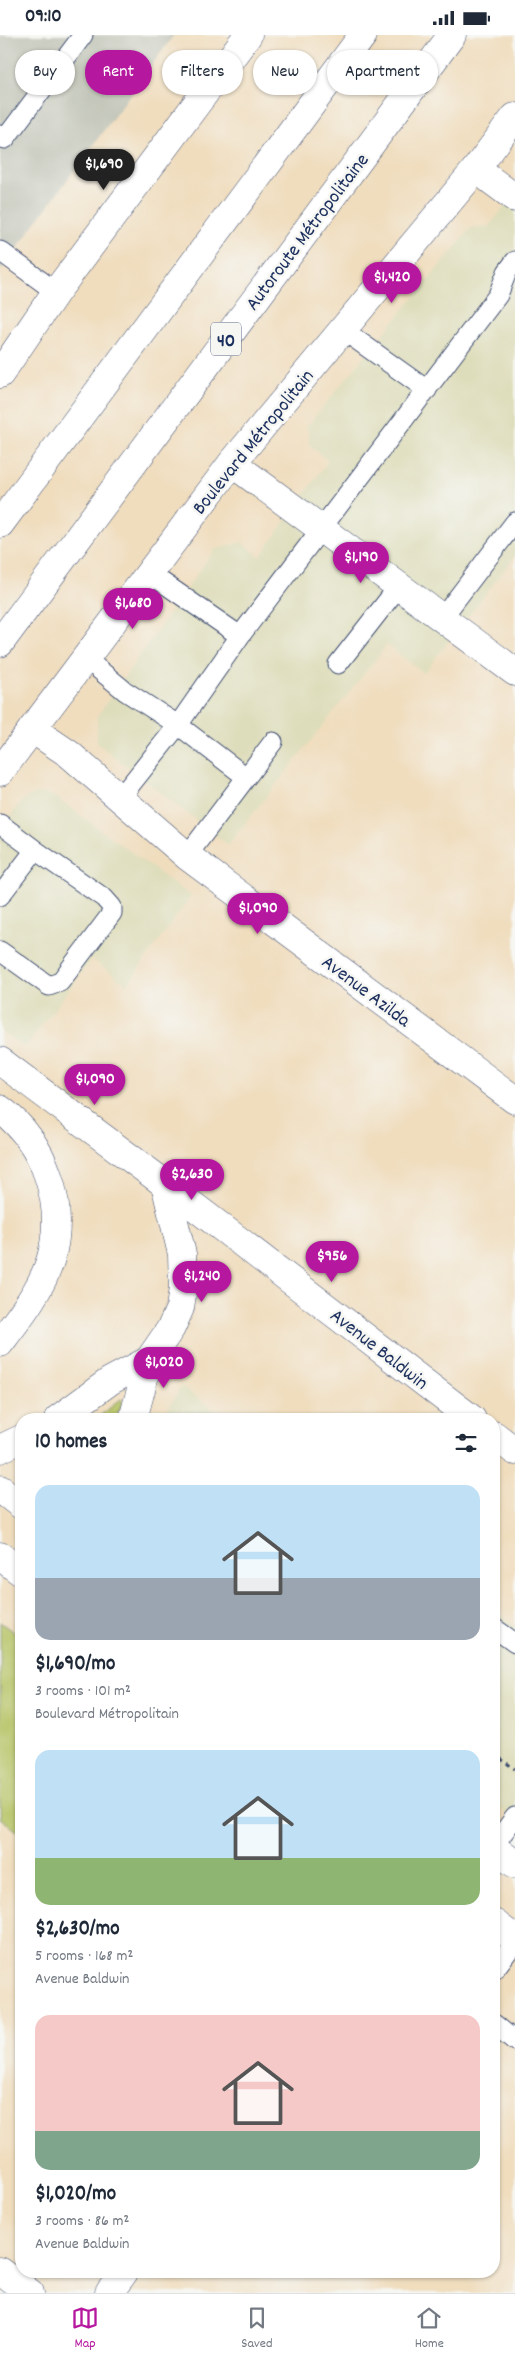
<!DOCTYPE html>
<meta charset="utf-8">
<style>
body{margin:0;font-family:Dekko,sans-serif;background:#f2f2f3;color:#1f2937;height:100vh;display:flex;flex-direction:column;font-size:19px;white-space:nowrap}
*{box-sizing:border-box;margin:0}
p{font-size:16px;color:#747a83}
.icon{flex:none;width:28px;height:28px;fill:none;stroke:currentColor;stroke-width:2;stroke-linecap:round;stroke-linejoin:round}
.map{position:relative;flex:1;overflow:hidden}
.side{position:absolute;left:15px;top:1378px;width:485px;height:865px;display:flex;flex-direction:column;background:#fff;border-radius:20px;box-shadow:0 1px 4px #0004}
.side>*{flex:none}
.guide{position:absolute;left:15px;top:15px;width:485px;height:45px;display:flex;gap:10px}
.price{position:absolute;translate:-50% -42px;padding:0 11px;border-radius:18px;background:#b5179e;color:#fff;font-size:16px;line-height:32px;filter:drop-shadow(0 1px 2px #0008)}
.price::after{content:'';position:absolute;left:50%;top:30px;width:15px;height:11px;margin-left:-8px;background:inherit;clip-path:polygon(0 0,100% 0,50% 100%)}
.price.on{background:#222;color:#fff}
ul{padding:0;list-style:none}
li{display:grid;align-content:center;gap:10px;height:265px;padding:0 20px}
li span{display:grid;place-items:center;height:155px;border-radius:15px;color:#555}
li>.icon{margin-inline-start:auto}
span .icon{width:90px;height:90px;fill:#fffc;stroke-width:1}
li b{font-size:21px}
h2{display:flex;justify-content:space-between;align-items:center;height:60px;padding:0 20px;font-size:21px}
.tag{padding:0 18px;border-radius:22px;background:#fff;box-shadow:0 1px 4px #0004;font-size:18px;line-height:45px}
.tag.on{background:#b5179e;color:#fff}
.status{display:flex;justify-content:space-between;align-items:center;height:35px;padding:0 25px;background:#fff;direction:ltr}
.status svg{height:14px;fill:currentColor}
.tabs{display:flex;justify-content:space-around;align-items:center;height:70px;border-top:1px solid #e0e1e3;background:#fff;font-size:14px;color:#747a83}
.tabs a{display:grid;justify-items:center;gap:2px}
.tabs .on{color:#b5179e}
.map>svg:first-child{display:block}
</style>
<div class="status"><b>09:10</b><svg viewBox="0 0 49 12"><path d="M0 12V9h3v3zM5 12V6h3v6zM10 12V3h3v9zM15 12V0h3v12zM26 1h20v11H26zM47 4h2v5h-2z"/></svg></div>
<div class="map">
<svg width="515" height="2258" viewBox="0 0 515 2258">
<rect width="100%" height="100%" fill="#f6f6f2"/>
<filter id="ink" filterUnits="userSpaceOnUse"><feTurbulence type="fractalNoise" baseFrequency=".02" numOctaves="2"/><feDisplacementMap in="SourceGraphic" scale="10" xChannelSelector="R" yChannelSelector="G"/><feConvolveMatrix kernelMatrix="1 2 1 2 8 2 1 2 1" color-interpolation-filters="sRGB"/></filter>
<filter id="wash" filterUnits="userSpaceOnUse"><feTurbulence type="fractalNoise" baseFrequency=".0096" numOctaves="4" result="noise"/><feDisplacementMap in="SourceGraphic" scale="20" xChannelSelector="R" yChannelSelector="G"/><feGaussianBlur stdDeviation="1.12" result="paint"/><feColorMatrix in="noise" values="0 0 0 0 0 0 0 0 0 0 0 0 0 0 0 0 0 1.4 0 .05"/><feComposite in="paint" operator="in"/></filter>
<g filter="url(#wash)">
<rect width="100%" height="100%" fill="#f0ddbe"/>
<path fill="#deddbb" d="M 515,159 L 515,521 L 424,638 L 387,610 L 228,810 L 97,708 L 97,681 L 214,515 L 242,507 L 260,522 L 328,426 L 310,411 L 307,391 L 472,192 L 488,192 Z
M 43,758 L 54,761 L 191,861 L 127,950 L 92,924 L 25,1013 L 0,995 L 0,796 L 21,767 L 29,761 Z
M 181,1351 L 226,1384 L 162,1384 Z
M 494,1575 L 515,1591 L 515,1785 L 494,1769 Z"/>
<path fill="#c3c6b9" d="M 0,0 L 174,0 L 0,236 Z"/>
<path fill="#b6c365" stroke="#687962" d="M 121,1364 L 123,1366 L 116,1384 L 96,1384 Z
M 0,1587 L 21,1603 L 21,1799 L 0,1783 Z"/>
</g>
<g filter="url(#ink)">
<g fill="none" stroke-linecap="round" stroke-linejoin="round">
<g stroke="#3b496c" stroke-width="21">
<path id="service" d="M 0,100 L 5,104 L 83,0
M 0,216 L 56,257
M 343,295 L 427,355
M 149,538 L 240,601 L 498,260 L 507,237 L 515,226
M 442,583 L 515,487
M 85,623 L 125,656 L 178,690 L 246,742
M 338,629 L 399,551
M 120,763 L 178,690 L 240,601
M 0,789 L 35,815 L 0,861
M 187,821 L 273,707
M 0,916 L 49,951 L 60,947 L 112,878 L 112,872 L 104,863 L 35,815
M 494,1593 L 515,1608
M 494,1810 L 515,1782
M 494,1935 L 515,1907
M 494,1989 L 515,2006"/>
</g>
<g stroke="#3b496c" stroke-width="29">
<path id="minor" d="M 476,134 L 515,163
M 32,694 L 69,719 L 187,821 L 515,1065
M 165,1149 L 472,1384
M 494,1400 L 515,1416
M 0,2236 L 30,2258
M 109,2258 L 125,2236"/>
</g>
<g stroke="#3b496c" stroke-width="29">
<path id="tertiary" d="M 232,428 L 515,637
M 0,1026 L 165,1149 L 182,1219 L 183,1253 L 180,1273 L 171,1293 L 149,1325 L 133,1384
M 58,1384 L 110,1346 L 149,1325
M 0,1414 L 21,1404
M 0,1454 L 21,1470
M 0,1521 L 21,1537
M 494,1813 L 515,1829
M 494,1888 L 515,1904"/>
</g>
<g stroke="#3b496c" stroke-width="29">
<path id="secondary" d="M 0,339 L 56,257 L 248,0
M 0,737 L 232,428 L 476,134 L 515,82
M 0,1074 C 45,1107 66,1169 51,1223 C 42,1254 19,1283 0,1308"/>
</g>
<g stroke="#3b496c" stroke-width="29">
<path id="motorway" d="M 0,489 L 363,0
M 0,608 L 452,0"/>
</g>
<path stroke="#3b496c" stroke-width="3" stroke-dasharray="4 4" stroke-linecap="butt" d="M 494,1719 L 515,1734"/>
<use href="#service" stroke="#fff" stroke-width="19"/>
<use href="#minor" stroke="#fff" stroke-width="28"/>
<use href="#tertiary" stroke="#fff" stroke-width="28"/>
<use href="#secondary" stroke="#fff" stroke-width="28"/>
<use href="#motorway" stroke="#fff" stroke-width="28"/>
</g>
</g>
<g text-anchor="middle" stroke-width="5" stroke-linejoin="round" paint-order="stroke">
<rect fill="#f6f6f2" stroke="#5d6b8a" stroke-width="1" x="211" y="287.5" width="30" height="33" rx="4"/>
<g font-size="19" font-weight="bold" fill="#1b2f5e">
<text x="226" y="311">40</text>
</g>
<g font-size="20" fill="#1b2f5e" stroke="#f6f6f2">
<text transform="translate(306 196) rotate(-53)" y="7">Autoroute Métropolitaine</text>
<text transform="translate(252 406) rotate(-51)" y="7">Boulevard Métropolitain</text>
<text transform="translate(367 955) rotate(37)" y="7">Avenue Azilda</text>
<text transform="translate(380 1313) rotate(38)" y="7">Avenue Baldwin</text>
</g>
</g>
</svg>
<b class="price on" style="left:104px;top:156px">$1,690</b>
<b class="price" style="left:392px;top:269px">$1,420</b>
<b class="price" style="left:361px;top:549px">$1,190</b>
<b class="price" style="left:133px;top:595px">$1,680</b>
<b class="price" style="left:258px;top:900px">$1,090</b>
<b class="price" style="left:95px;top:1071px">$1,090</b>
<b class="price" style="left:192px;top:1166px">$2,630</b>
<b class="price" style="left:332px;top:1248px">$956</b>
<b class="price" style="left:202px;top:1268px">$1,240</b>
<b class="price" style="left:164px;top:1354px">$1,020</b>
<div class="guide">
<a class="tag">Buy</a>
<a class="tag on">Rent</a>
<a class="tag">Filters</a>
<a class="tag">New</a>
<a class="tag">Apartment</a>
</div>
<section class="side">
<h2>10 homes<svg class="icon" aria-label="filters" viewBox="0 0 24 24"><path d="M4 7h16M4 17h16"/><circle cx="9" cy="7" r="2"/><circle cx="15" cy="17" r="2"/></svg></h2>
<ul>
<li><span style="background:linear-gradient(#bfe0f5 60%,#9aa5b1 0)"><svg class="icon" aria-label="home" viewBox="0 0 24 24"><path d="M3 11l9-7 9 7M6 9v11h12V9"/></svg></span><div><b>$1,690/mo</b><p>3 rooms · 101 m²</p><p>Boulevard Métropolitain</p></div></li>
<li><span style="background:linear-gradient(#bfe0f5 70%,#8fb573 0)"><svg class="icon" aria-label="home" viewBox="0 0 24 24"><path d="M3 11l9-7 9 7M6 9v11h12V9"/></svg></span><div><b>$2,630/mo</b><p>5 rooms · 168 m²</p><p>Avenue Baldwin</p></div></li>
<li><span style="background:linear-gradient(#f6c9c9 75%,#7fa58c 0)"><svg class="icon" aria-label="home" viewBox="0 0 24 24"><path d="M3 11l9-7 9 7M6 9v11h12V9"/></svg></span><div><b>$1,020/mo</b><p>3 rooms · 86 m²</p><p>Avenue Baldwin</p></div></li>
</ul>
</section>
</div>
<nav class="tabs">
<a class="on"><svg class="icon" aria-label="map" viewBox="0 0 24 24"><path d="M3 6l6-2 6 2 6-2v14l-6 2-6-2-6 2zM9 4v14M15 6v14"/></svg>Map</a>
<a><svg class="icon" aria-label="saved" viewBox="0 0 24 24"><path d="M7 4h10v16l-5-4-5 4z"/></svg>Saved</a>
<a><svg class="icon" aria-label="home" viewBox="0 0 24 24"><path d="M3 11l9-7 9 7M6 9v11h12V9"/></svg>Home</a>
</nav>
